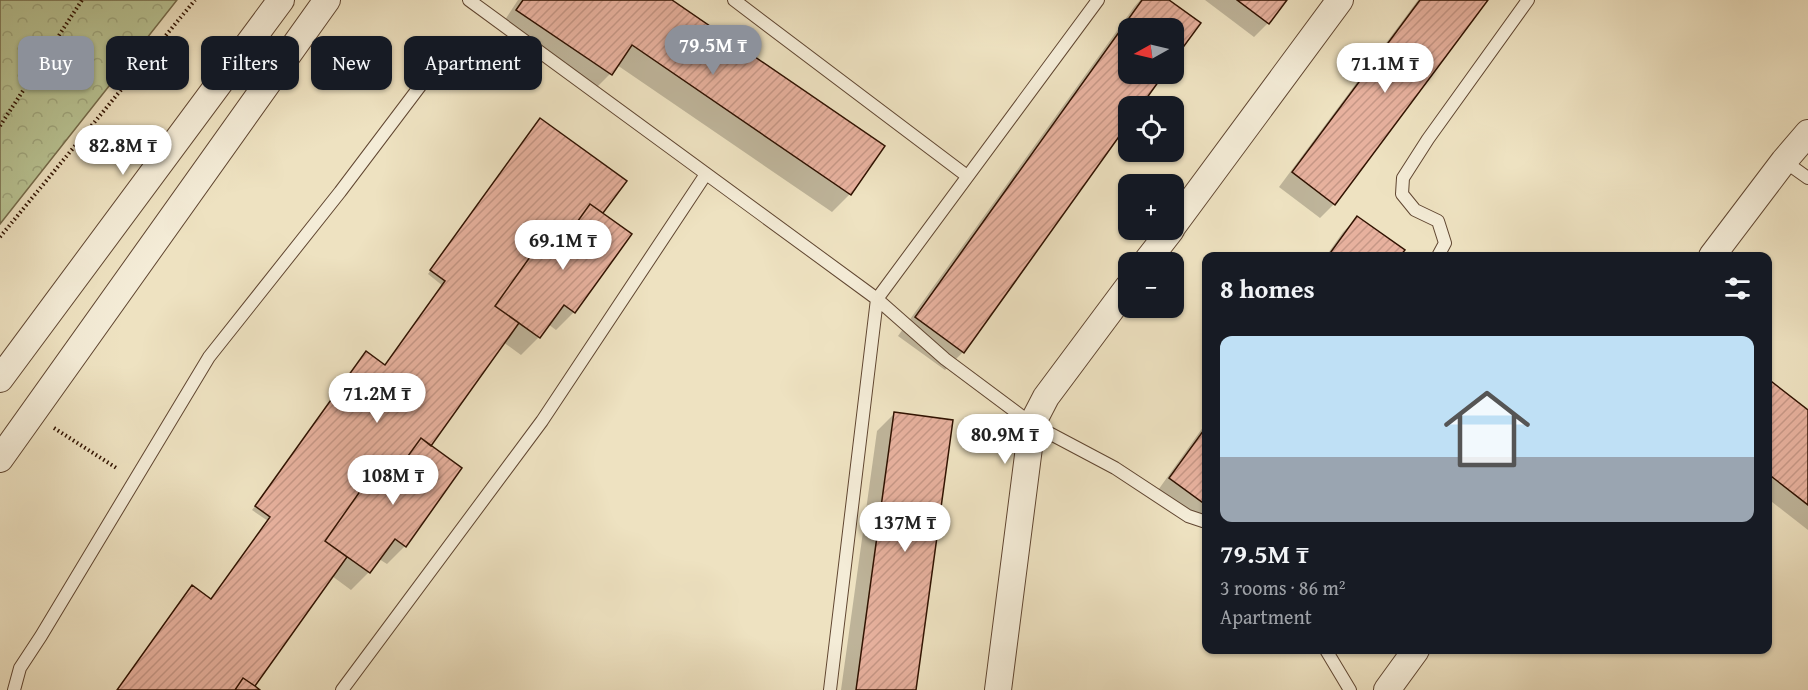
<!DOCTYPE html>
<meta charset="utf-8">
<style>
body{margin:0;font-family:"Gentium Book Plus",serif;background:#20242c;color:#f1f3f6;height:100vh;display:flex;flex-direction:column;font-size:22px;white-space:nowrap}
*{box-sizing:border-box;margin:0}
p{font-size:20px;color:#9ea1a6}
.icon{flex:none;width:33px;height:33px;fill:none;stroke:currentColor;stroke-width:2;stroke-linecap:round;stroke-linejoin:round}
.map{position:relative;flex:1;overflow:hidden}
.details{position:absolute;left:1202px;top:252px;width:570px;height:402px;display:flex;flex-direction:column;background:#171b24;border-radius:12px;box-shadow:0 2px 4px #0004}
.details>*{flex:none}
.hud{position:absolute;left:18px;top:36px;width:570px;height:54px;display:flex;gap:12px}
.needle{width:39px;rotate:262deg}
.buttons{position:absolute;left:1118px;top:18px;display:grid;gap:12px}
.buttons a{display:grid;place-items:center;width:66px;height:66px;border-radius:12px;background:#171b24;box-shadow:0 2px 4px #0004;font-size:30px}
.price{position:absolute;translate:-50% -51px;padding:0 14px;border-radius:21px;background:#fff;color:#222;font-size:20px;line-height:39px;filter:drop-shadow(0 2px 3px #0008)}
.price::after{content:'';position:absolute;left:50%;top:36px;width:18px;height:14px;margin-left:-9px;background:inherit;clip-path:polygon(0 0,100% 0,50% 100%)}
.price.on{background:#8c9099;color:#fff}
ul{padding:0;list-style:none}
li{display:grid;align-content:center;gap:12px;height:318px;padding:0 18px}
li span{display:grid;place-items:center;height:186px;border-radius:12px;color:#555}
li>.icon{margin-inline-start:auto}
span .icon{width:108px;height:108px;fill:#fffc;stroke-width:1}
li b{font-size:26px}
h2{display:flex;justify-content:space-between;align-items:center;height:72px;padding:0 18px;font-size:26px}
.pill{padding:0 21px;border-radius:12px;background:#171b24;box-shadow:0 2px 4px #0004;font-size:21px;line-height:54px}
.pill.on{background:#8c9099;color:#fff}
.map>svg:first-child{display:block}
</style>
<div class="map">
<svg width="1808" height="690" viewBox="0 0 1808 690">
<defs>
<pattern id="forest-crowns" width="20" height="18" patternUnits="userSpaceOnUse" patternTransform="scale(1.5)"><rect width="20" height="18" fill="#b8c393"/><path d="M2 6a3 3 0 1 1 6 0M12 15a3 3 0 1 1 6 0" fill="none" stroke="#9ea67d"/></pattern>
<pattern id="building-hatch" width="6" height="6" patternUnits="userSpaceOnUse" patternTransform="scale(1.5)"><rect width="6" height="6" fill="#e7b19e"/><path d="M-1 1l2-2M0 6l6-6M5 7l2-2" fill="none" stroke="#c69786"/></pattern>
</defs>
<rect width="100%" height="100%" fill="#eee2c1"/>
<filter id="stains"><feTurbulence type="fractalNoise" baseFrequency=".00333" numOctaves="4"/><feColorMatrix values="0 0 0 0 .2 0 0 0 0 .09 0 0 0 0 .02 0 0 0 .5 -.17"/></filter>
<radialGradient id="worn" r=".72"><stop offset=".6" stop-color="#630" stop-opacity="0"/><stop offset="1" stop-color="#630" stop-opacity=".3"/></radialGradient>
<path fill="url(#forest-crowns)" stroke="#746a4a" stroke-width="1.5" d="M 0,0 L 177,0 L 0,224 Z"/>
<path fill="#0003" d="M 518,0 L 670,0 L 883,146 L 850,194 L 832,212 L 617,65 L 610,74 L 592,92 L 499,29 Z
M 1140,0 L 1167,0 L 1199,23 L 1173,59 L 1173,28 L 1128,28 L 1128,74 L 1162,74 L 1139,106 L 1128,106 L 1128,121 L 963,352 L 945,370 L 898,336 L 1134,7 Z
M 1205,0 L 1285,0 L 1268,23 L 1254,37 Z
M 1418,0 L 1486,0 L 1334,204 L 1320,218 L 1279,187 Z
M 536,123 L 625,181 L 601,214 L 574,312 L 556,330 L 548,324 L 539,337 L 521,355 L 503,342 L 429,446 L 460,468 L 405,546 L 387,564 L 379,559 L 369,572 L 351,590 L 332,576 L 252,687 L 257,690 L 117,690 L 211,600 L 268,521 L 252,510 L 362,357 L 385,367 L 443,286 L 428,274 Z
M 1357,218 L 1403,250 L 1398,256 L 1326,256 L 1343,232 Z
M 1767,380 L 1808,412 L 1808,530 L 1767,498 Z
M 895,413 L 915,690 L 841,690 L 877,431 Z
M 1206,423 L 1206,521 L 1156,493 Z"/>
<path fill="url(#building-hatch)" stroke="#301201" stroke-width="1.5" d="M 523,0 L 672,0 L 885,146 L 851,195 L 632,45 L 612,75 L 516,10 Z
M 1142,0 L 1169,0 L 1201,23 L 1173,61 L 1173,28 L 1128,28 L 1128,74 L 1164,74 L 1141,106 L 1128,106 L 1128,124 L 964,353 L 915,317 Z
M 1237,0 L 1287,0 L 1269,24 Z
M 1420,0 L 1488,0 L 1335,205 L 1292,172 Z
M 540,118 L 627,181 L 603,213 L 590,204 L 565,239 L 550,229 L 495,306 L 519,323 L 431,446 L 421,438 L 395,474 L 380,463 L 325,541 L 347,557 L 255,686 L 243,678 L 235,690 L 117,690 L 192,585 L 211,599 L 270,517 L 255,506 L 366,351 L 385,365 L 445,281 L 430,270 Z
M 590,204 L 632,234 L 575,313 L 564,305 L 540,338 L 495,306 L 550,229 L 565,239 Z
M 1357,216 L 1405,250 L 1400,256 L 1328,256 Z
M 1767,378 L 1808,410 L 1808,505 L 1767,473 Z
M 894,412 L 953,420 L 916,690 L 856,690 Z
M 1206,427 L 1206,505 L 1169,478 Z
M 421,438 L 462,468 L 406,547 L 395,539 L 370,573 L 325,541 L 380,463 L 395,474 Z
M 243,678 L 255,686 L 260,690 L 235,690 Z"/>
<g fill="none" stroke-linecap="round" stroke-linejoin="round">
<g stroke="#604631" stroke-width="14">
<path id="lane" d="M 469,0 L 877,299 L 830,690
M 734,0 L 967,176
M 1098,0 L 877,299 L 945,359 L 1032,424 L 1115,468 L 1188,516 L 1206,522
M 1784,161 L 1808,178
M 1438,256 L 1445,243 L 1438,221 L 1415,210 L 1402,194 L 1403,178 L 1428,139 L 1528,0
M 1326,650 L 1350,690
M 14,690 L 20,668 L 41,636 L 209,357 L 340,192 L 442,57
M 342,690 L 542,421 L 706,174"/>
</g>
<g stroke="#604631" stroke-width="28">
<path id="street" d="M 1173,226 L 1340,0
M 1712,256 L 1784,161 L 1808,133
M 1146,262 L 1171,230
M 0,379 L 281,0
M 0,459 L 327,0
M 998,690 L 1032,424 L 1046,397 L 1128,287
M 1387,690 L 1416,650"/>
</g>
<path stroke="#301201" stroke-width="4" stroke-dasharray="1.5 3" stroke-linecap="butt" d="M 0,126 L 82,0
M 0,237 L 195,0
M 54,428 L 118,469"/>
<use href="#lane" stroke="#f4ecd7" stroke-width="12"/>
<use href="#street" stroke="#f4ecd7" stroke-width="26"/>
</g>
<rect width="100%" height="100%" filter="url(#stains)"/>
<rect width="100%" height="100%" fill="url(#worn)"/>
</svg>
<div class="buttons">
<a><svg class="needle" viewBox="-14 -14 28 28"><path d="M0-13l5 13h-10z" fill="#e53935"/><path d="M0 13l5-13h-10z" fill="#9ea1a6"/></svg></a>
<a><svg class="icon" aria-label="locate" viewBox="0 0 24 24"><circle cx="12" cy="12" r="6"/><path d="M12 2v4M12 18v4M2 12h4M18 12h4"/></svg></a>
<a>+</a>
<a>−</a>
</div>
<b class="price on" style="left:713px;top:76px">79.5M ₸</b>
<b class="price" style="left:1385px;top:94px">71.1M ₸</b>
<b class="price" style="left:123px;top:176px">82.8M ₸</b>
<b class="price" style="left:563px;top:271px">69.1M ₸</b>
<b class="price" style="left:377px;top:424px">71.2M ₸</b>
<b class="price" style="left:1005px;top:465px">80.9M ₸</b>
<b class="price" style="left:393px;top:506px">108M ₸</b>
<b class="price" style="left:905px;top:553px">137M ₸</b>
<div class="hud">
<a class="pill on">Buy</a>
<a class="pill">Rent</a>
<a class="pill">Filters</a>
<a class="pill">New</a>
<a class="pill">Apartment</a>
</div>
<section class="details">
<h2>8 homes<svg class="icon" aria-label="filters" viewBox="0 0 24 24"><path d="M4 7h16M4 17h16"/><circle cx="9" cy="7" r="2"/><circle cx="15" cy="17" r="2"/></svg></h2>
<ul>
<li><span style="background:linear-gradient(#bfe0f5 65%,#9aa5b1 0)"><svg class="icon" aria-label="home" viewBox="0 0 24 24"><path d="M3 11l9-7 9 7M6 9v11h12V9"/></svg></span><div><b>79.5M ₸</b><p>3 rooms · 86 m²</p><p>Apartment</p></div></li>
</ul>
</section>
</div>
